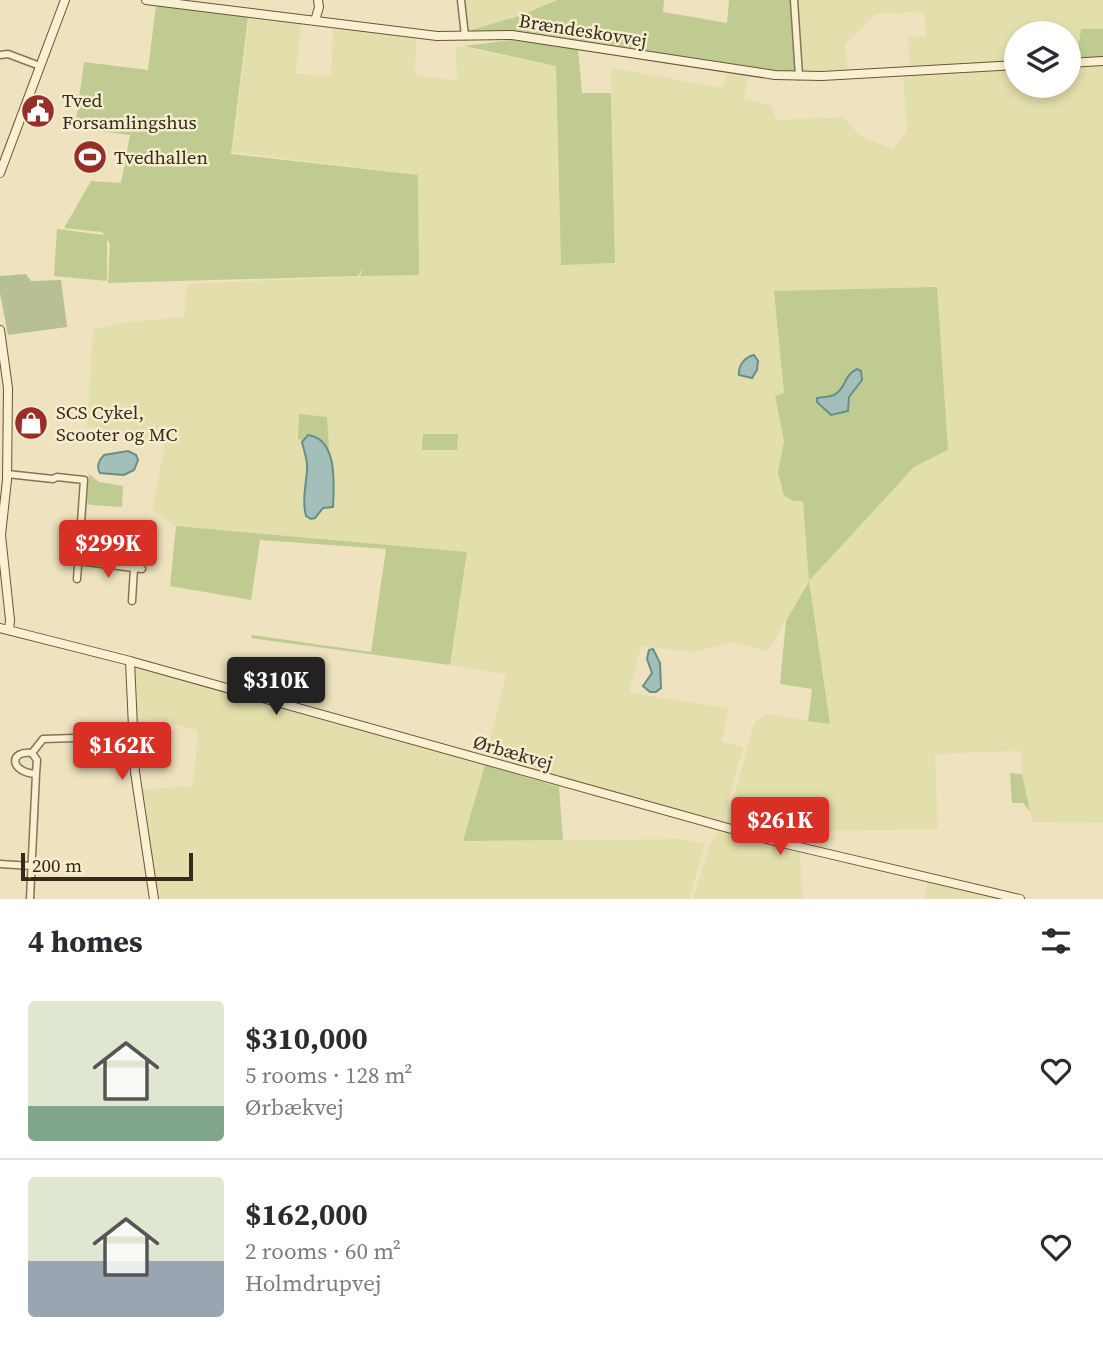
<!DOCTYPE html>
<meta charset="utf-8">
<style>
body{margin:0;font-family:"Source Serif 4",serif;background:#f2f2f3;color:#2b2b33;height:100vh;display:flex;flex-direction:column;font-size:26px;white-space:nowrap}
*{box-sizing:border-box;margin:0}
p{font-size:23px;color:#7c7c81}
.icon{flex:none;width:38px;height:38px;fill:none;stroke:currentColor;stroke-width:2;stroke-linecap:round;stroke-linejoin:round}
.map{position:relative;height:899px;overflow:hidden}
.details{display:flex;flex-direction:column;background:#fff;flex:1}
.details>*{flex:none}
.tools{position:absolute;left:1004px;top:21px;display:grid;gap:14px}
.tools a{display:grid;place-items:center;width:77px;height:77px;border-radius:50%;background:#fff;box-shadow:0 4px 10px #0003;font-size:35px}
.scale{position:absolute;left:21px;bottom:18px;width:172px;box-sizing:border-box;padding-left:7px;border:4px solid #352a1c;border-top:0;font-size:19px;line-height:24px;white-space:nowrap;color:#352a1c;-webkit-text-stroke:5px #f5edce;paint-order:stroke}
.price{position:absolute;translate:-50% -60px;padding:0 16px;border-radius:7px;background:#d93025;color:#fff;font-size:23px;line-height:46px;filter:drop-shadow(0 2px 4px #0008)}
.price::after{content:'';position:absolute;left:50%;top:42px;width:21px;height:16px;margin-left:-10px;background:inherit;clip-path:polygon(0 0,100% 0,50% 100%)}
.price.current{background:#222;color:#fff}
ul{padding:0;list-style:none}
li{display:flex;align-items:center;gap:21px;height:175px;padding:0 28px}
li+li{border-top:2px solid #e1e1e2}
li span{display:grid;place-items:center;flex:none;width:196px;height:140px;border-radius:7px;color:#555}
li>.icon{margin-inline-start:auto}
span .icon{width:84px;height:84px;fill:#fffc;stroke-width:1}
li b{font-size:30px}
h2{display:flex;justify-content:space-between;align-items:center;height:84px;padding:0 28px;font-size:30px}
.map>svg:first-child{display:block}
</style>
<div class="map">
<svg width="1103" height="899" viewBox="0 0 1103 899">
<rect width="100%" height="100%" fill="#eee3be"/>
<path fill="#e3dfac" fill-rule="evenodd" d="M 463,0 L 557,0 L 522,15 L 468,31 Z
M 797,0 L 1103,0 L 1103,29 L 1081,29 L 1077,58 L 1069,59 L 1069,33 L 1017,33 L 1017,62 L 910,69 L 908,37 L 926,36 L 924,12 L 876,14 L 845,44 L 848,73 L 802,73 Z
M 249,15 L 302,22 L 295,74 L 331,76 L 333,27 L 416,38 L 415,76 L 457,80 L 456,46 L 556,66 L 561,264 L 615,263 L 611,68 L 722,88 L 729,72 L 747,76 L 744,98 L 771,106 L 776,120 L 843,117 L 859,135 L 892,149 L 907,132 L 903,74 L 1017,69 L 1017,86 L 1069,86 L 1069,67 L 1103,65 L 1103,823 L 1032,822 L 1022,774 L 1021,751 L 935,754 L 938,829 L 764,832 L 727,824 L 753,726 L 757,720 L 767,714 L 830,724 L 808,582 L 768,651 L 731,642 L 696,652 L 641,646 L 629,693 L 728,708 L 722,741 L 743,748 L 722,823 L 487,756 L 506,674 L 450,665 L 467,552 L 176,526 L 152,510 L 165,444 L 87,427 L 93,330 L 128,322 L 184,317 L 187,284 L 419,274 L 418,175 L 232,152 ZM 784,393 L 948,450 L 914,467 L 809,580 L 803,501 L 778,472 L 784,441 L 775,397 Z
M 133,667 L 485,765 L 464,841 L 679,839 L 705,844 L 689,899 L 158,899 L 140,790 L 193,786 L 198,730 L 134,714 Z
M 719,829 L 800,850 L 802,899 L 693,899 L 710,845 Z
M 928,881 L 1005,899 L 924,899 Z"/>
<path fill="#c0cb92" d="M 557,0 L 664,0 L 663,12 L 727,23 L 729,0 L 792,0 L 796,72 L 780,73 L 528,36 L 469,34 L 468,31 L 522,15 Z
M 156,5 L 248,17 L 231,154 L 418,175 L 419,275 L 360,276 L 364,267 L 358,276 L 108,283 L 110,243 L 107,240 L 107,281 L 54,276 L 57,229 L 104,235 L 102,232 L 64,228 L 91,181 L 121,183 L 130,135 L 75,128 L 84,62 L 148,70 Z
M 1081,29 L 1103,29 L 1103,57 L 1077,58 Z
M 512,40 L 578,49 L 582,93 L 611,93 L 615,263 L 561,265 L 556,66 L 464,46 Z
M 937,287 L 948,450 L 914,467 L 809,581 L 830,724 L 808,721 L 812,689 L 780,684 L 786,621 L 809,581 L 803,501 L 794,501 L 784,496 L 778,472 L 784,441 L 775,396 L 784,393 L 774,291 Z
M 299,414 L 327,417 L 329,449 L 298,439 Z
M 423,434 L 458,434 L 457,450 L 422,450 Z
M 89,474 L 99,482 L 123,486 L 122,507 L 90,505 L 87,503 Z
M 176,526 L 467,552 L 450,665 L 251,638 L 252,635 L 371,652 L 386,549 L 260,540 L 251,600 L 170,586 Z
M 485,765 L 559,787 L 563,840 L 463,841 Z
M 1010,773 L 1022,774 L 1030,811 L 1023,803 L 1012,803 Z"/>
<path fill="#b7c092" d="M 26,274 L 31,281 L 61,280 L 67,327 L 8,335 L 0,293 L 0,276 Z"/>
<path fill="#a2bfb9" stroke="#698d87" stroke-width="2" d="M 754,355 L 758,361 L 757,370 L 752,378 L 739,375 C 738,365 745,357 754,355 Z
M 857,369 L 861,371 L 862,380 L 849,397 L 848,411 L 831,415 L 817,402 L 817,398 C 822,397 829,397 834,395 C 846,389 843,376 857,369 Z
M 308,435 C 338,439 334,484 333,507 L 323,508 L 315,518 L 311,519 L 306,516 C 302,500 306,486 307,470 C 308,460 304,451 302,442 Z
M 128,451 L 136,455 L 138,460 L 134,470 L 124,475 L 100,473 C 96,467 99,460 104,455 Z
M 653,649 L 660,663 L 661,688 L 656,692 L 650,692 L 643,686 L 652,673 L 647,659 L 649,650 Z"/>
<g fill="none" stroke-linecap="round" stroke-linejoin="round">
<g stroke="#867457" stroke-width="9">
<path id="street" d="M 461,0 L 465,36
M 794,0 L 799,76
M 0,55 L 8,54 L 40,66
M 7,474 L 53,479 L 57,477 L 84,480 L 77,579
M 78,561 L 142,569
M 132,601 L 134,568
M 32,753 L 43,739 L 75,738
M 0,864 L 32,866
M 30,899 L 36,774 L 37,760 L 32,753 C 9,750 9,772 36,774"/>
</g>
<g stroke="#68553a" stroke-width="10">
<path id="secondary" d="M 146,0 L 437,36 L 512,35 L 775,75 L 822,76 L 1017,65
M 315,21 L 319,7 L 318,0
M 1069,63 L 1103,61
M 0,173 L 65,0
M 0,330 L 8,388 L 7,480 L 1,535 L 10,620 L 9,630
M 0,628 L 130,661 L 778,842 L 1020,899
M 130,661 L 135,772 L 154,899"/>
</g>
<use href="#street" stroke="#f9f0d1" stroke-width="6"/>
<use href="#secondary" stroke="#f9f0d1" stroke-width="8"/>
</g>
<defs>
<g id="civic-disc" transform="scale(1.75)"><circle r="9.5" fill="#952f27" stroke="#f5edce"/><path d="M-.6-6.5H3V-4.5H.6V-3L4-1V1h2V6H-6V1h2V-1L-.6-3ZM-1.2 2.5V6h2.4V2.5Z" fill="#fff"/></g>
<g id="stadium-disc" transform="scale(1.75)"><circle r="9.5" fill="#952f27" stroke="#f5edce"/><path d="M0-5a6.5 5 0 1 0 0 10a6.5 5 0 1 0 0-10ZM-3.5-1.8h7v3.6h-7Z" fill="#fff"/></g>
<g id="shop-disc" transform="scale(1.75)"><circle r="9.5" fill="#952f27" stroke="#f5edce"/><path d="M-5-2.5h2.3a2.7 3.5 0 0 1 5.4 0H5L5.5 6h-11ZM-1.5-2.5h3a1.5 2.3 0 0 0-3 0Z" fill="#fff"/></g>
</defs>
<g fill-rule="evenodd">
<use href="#civic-disc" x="38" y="111"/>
<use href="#stadium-disc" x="90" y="157"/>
<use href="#shop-disc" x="31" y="423"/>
</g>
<g text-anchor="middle" stroke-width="5" stroke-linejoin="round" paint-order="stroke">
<g font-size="19" fill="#352a1c" stroke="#f5edce">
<text transform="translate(583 30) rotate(9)" y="7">Brændeskovvej</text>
<text transform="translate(513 752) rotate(16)" y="7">Ørbækvej</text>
</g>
<g font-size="19" fill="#352a1c" stroke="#f5edce" text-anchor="start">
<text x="62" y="107">Tved<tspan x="62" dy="22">Forsamlingshus</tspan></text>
<text x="114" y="164">Tvedhallen</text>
<text x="56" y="419">SCS Cykel,<tspan x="56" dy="22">Scooter og MC</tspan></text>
</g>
</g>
</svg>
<div class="tools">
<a><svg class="icon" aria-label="layers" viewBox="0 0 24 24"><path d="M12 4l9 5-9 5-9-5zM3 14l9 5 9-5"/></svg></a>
</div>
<div class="scale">200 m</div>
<b class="price" style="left:108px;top:580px">$299K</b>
<b class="price current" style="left:276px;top:717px">$310K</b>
<b class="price" style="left:122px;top:782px">$162K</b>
<b class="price" style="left:780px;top:857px">$261K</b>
</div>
<section class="details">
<h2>4 homes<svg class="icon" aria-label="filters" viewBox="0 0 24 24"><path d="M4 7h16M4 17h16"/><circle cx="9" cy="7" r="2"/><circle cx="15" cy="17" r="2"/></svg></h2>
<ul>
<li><span style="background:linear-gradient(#dfe7d0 75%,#7fa58c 0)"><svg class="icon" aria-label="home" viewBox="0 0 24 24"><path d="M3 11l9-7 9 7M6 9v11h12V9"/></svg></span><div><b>$310,000</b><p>5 rooms · 128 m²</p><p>Ørbækvej</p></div><svg class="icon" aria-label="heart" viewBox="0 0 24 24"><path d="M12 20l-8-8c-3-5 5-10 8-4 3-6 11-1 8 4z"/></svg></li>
<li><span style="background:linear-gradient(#dfe7d0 60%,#9aa5b1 0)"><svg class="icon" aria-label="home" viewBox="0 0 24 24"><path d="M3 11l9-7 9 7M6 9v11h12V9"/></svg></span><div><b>$162,000</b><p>2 rooms · 60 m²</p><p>Holmdrupvej</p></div><svg class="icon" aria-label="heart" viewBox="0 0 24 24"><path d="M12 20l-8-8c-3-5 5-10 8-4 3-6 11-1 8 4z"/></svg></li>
</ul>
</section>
